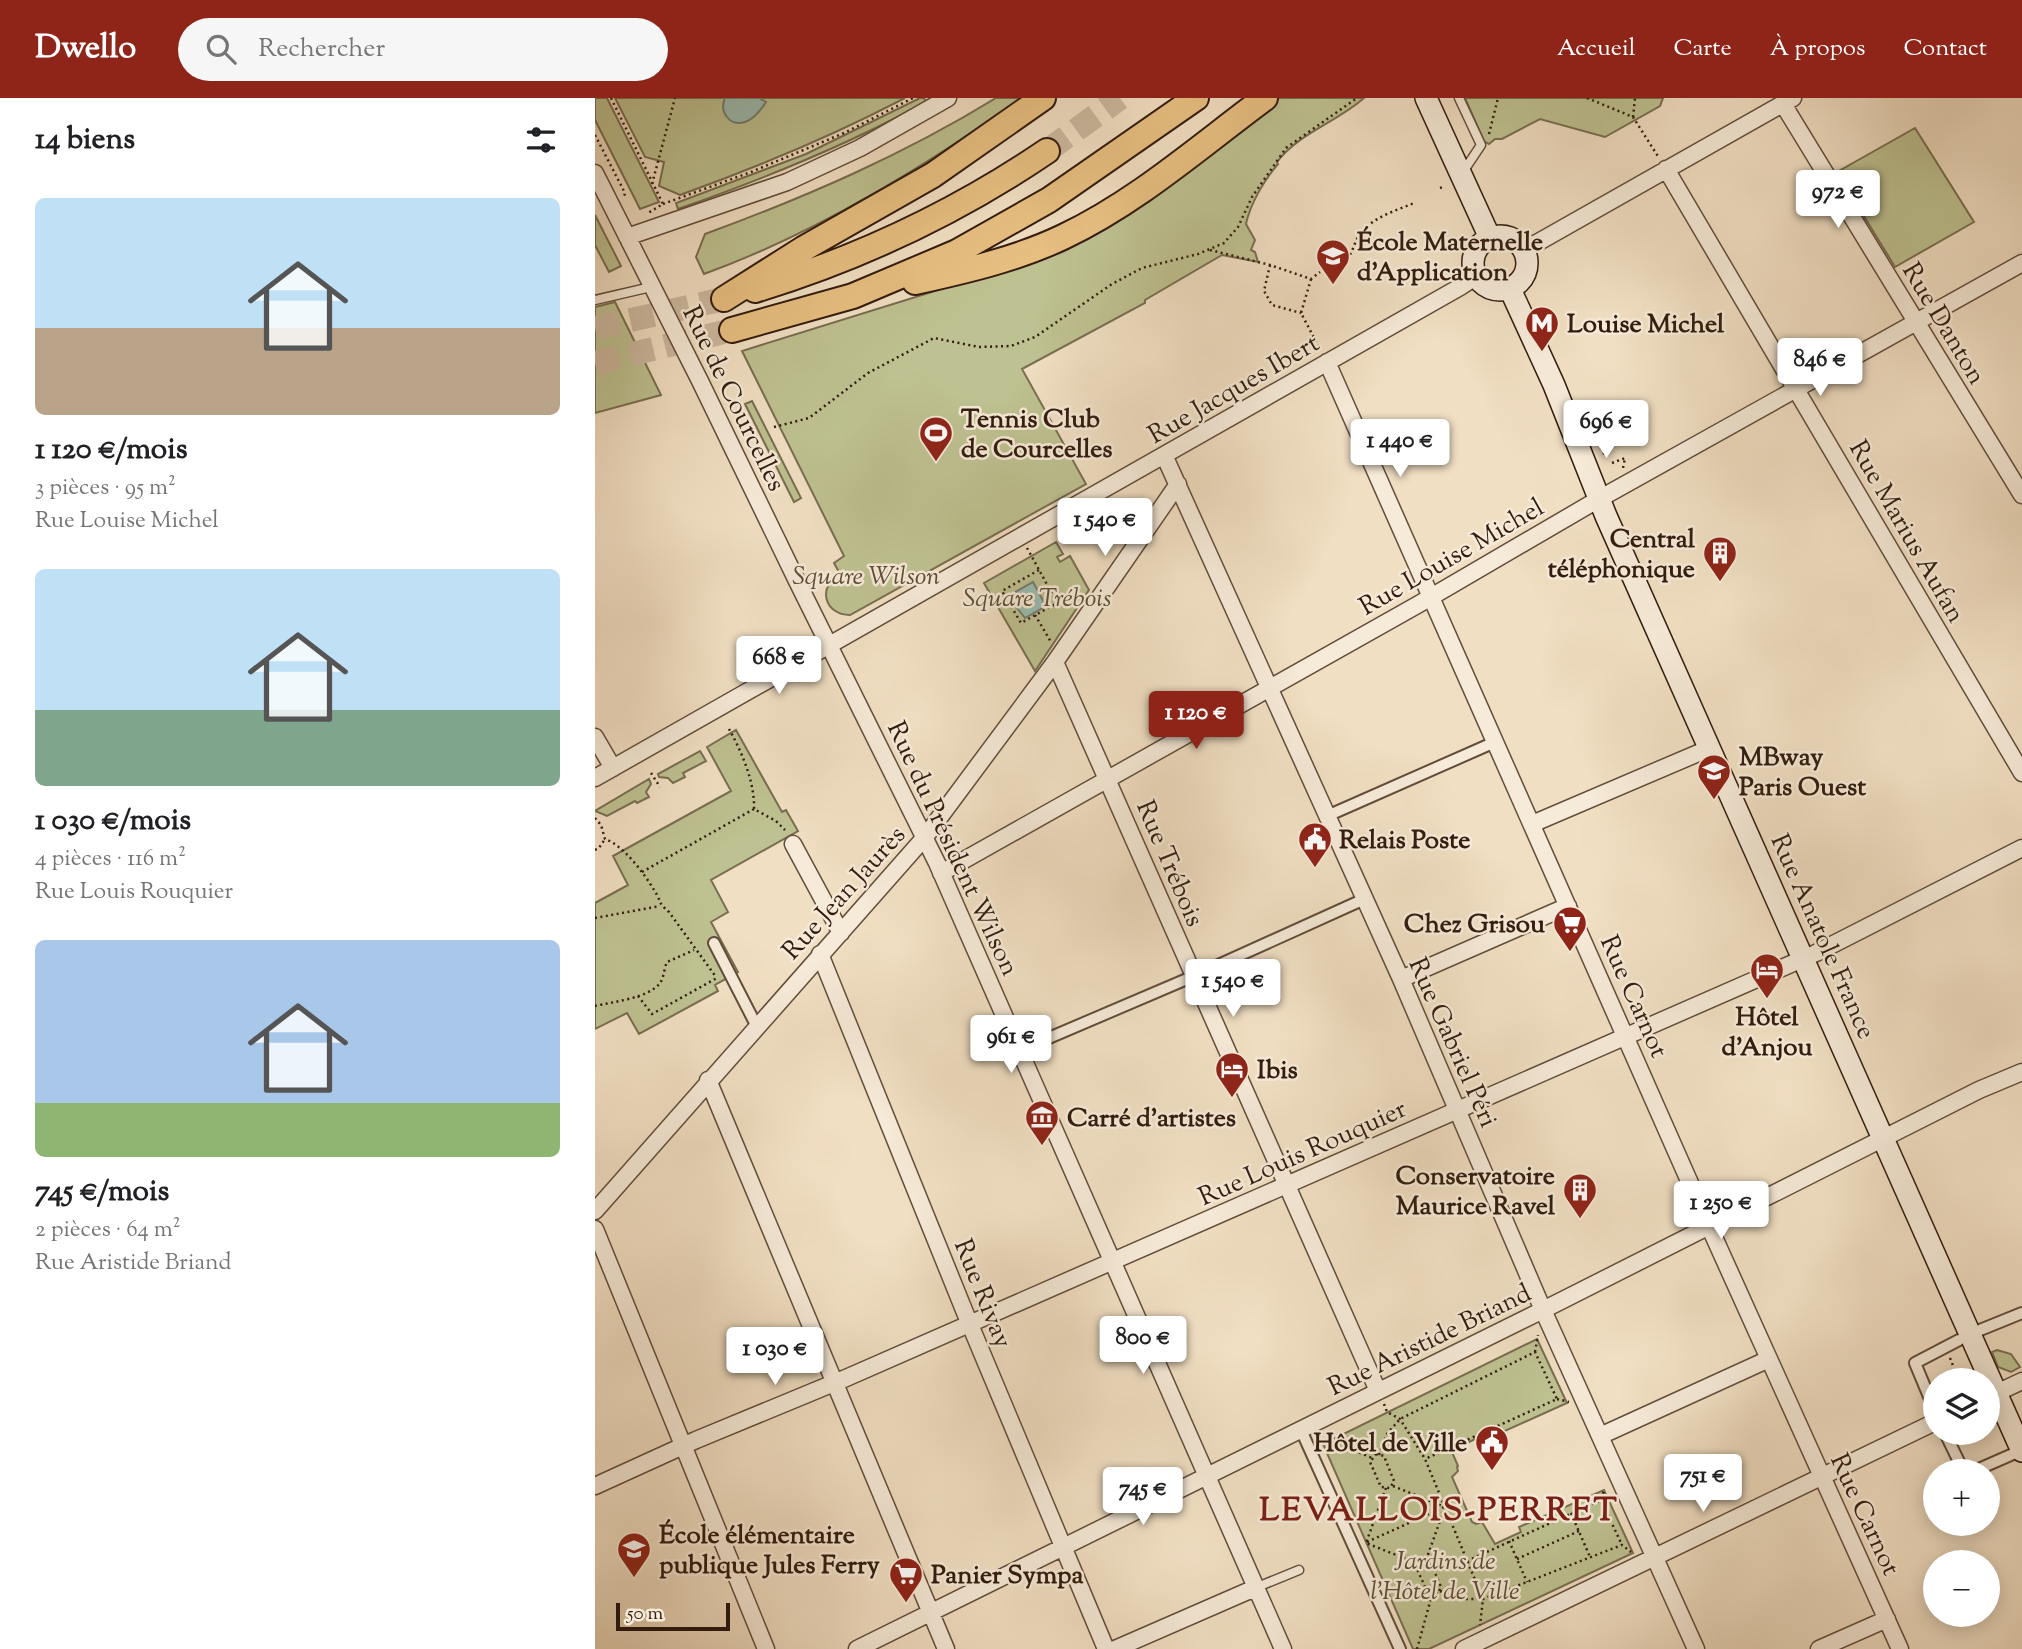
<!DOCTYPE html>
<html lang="fr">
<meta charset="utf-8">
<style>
body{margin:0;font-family:"Sorts Mill Goudy",serif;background:#f6f6f6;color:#202124;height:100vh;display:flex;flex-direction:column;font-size:26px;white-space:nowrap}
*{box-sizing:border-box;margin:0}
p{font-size:23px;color:#757577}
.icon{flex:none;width:38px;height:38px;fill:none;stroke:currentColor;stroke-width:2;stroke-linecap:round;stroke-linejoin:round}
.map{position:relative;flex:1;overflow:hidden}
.details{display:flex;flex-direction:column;background:#fff;width:595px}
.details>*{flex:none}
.buttons{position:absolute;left:1328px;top:1270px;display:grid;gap:14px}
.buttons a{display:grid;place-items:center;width:77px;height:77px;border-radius:50%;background:#fff;box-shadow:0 4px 18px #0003;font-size:35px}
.scale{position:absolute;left:21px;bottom:18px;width:114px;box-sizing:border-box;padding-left:7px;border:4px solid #331c0e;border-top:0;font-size:19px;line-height:24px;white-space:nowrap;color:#331c0e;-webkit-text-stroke:5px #f6ead8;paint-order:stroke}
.price{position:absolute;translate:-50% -60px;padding:0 16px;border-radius:7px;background:#fff;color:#222;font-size:23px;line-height:46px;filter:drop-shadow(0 2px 4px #0008)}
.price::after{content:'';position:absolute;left:50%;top:42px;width:21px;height:16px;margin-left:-10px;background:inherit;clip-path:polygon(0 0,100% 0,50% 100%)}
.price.selected{background:#8f2418;color:#fff}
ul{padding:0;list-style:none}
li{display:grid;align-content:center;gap:14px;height:371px;padding:0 35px}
li span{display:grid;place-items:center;height:217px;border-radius:10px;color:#555}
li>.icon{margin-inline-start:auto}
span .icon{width:126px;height:126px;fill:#fffc;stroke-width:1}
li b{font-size:30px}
h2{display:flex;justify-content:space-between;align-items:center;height:84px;padding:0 35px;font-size:30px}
header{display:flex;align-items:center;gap:42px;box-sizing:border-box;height:98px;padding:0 35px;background:#8f2418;color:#fff}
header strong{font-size:33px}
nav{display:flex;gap:38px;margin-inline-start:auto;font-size:24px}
.search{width:490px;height:63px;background:#f6f6f6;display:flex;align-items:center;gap:18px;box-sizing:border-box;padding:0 24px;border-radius:38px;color:#757577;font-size:26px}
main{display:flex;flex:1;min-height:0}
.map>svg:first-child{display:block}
</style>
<header>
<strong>Dwello</strong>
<div class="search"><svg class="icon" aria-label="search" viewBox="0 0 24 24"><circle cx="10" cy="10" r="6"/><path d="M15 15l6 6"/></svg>Rechercher</div>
<nav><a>Accueil</a><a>Carte</a><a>À propos</a><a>Contact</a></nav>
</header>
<main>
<section class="details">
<h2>14 biens<svg class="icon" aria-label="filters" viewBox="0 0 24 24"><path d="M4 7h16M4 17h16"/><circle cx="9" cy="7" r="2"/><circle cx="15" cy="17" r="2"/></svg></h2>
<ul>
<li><span style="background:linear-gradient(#bfe0f5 60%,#b9a48a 0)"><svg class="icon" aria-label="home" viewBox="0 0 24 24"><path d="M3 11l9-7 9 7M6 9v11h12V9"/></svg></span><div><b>1 120 €/mois</b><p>3 pièces · 95 m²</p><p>Rue Louise Michel</p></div></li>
<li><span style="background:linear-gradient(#bfe0f5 65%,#7fa58c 0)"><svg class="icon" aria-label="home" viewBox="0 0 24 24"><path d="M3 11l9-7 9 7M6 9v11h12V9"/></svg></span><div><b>1 030 €/mois</b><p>4 pièces · 116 m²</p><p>Rue Louis Rouquier</p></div></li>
<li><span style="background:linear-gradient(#a9c7e8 75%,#8fb573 0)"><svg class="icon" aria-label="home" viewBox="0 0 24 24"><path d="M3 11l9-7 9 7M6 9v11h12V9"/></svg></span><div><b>745 €/mois</b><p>2 pièces · 64 m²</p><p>Rue Aristide Briand</p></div></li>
</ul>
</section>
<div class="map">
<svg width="1427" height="1551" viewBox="0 0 1427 1551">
<rect width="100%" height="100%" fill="#f1dfc3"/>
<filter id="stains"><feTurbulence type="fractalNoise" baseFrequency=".00286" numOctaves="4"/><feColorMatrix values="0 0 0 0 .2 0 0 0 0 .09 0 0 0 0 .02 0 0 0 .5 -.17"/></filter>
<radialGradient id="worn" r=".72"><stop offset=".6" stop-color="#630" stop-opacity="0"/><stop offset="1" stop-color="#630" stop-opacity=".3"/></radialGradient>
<path fill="#bec191" stroke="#786e50" stroke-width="2" d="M 0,0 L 12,0 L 64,104 L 45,111 L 0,22 Z
M 20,0 L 310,0 C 237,38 163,69 85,97 L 64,88 L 69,64 L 50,59 Z
M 325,0 L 329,0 L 331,4 C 252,47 169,81 83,111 L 81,105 L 211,56 Z
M 401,0 L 428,0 C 328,69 224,134 109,176 L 101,159 L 110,136 C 211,99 308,57 401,0 Z
M 684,0 L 769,0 C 742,24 704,35 682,64 L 683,66 C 670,81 655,106 651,126 L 660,142 L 656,152 L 660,154 L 663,164 L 627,157 L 550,202 L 550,205 L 427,271 L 491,386 L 255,517 C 229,517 222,488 245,476 L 239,465 L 249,458 L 147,253 L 385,179 L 628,42 Z
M 870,0 L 1068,0 L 1065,8 L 1010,39 L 945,21 L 907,41 L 900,41 L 894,46 L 889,43 Z
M 1320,30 L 1379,124 L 1300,169 L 1242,74 Z
M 0,117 L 26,168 L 14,174 L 0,147 Z
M 20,204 L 66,297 L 0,315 L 0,209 Z
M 157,303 L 206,400 L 199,404 L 150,306 Z
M 461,444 L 468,456 L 462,459 L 465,464 L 475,458 L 494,492 L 440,573 L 389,485 Z
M 141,632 L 187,714 L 191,712 L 203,733 L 116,782 L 133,814 L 116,824 L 143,874 L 120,887 L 123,893 L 44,936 L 32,915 L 0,931 L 0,805 L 33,787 L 18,758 L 136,693 L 112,649 Z
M 105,653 L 111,663 L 88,675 L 90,679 L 78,685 L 73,680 L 64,679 L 63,676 Z
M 54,681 L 56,686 L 51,694 L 54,699 L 42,705 L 40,703 L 12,718 L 0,713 Z
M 942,1241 L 972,1305 L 892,1341 L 890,1336 L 866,1348 L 866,1350 L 857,1354 L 863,1368 L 862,1369 L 863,1373 L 857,1379 L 877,1424 L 881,1426 L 887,1424 L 900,1446 L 926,1434 L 924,1429 L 1009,1392 L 1038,1455 L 834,1551 L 818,1551 L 728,1346 Z
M 1402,1252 L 1416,1256 L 1425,1269 L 1416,1274 L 1403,1269 L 1397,1254 Z"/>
<path fill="#9bbdb2" stroke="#717d70" stroke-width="2" d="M 130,0 L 164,0 L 171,4 C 166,12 159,21 150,24 C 134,29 124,13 130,0 Z
M 438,484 L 451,508 L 430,520 L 422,510 L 417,496 Z"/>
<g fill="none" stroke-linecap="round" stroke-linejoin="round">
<path stroke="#cbb89f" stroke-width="24" stroke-dasharray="24 12" stroke-linecap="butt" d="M 452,53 L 525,0
M 0,230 L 129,201
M 0,265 L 137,232"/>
<g stroke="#624d3b" stroke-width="11">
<path id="service" d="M 864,0 L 886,47 L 868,74
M 0,202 L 56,189
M 660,1490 L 704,1472"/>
</g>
<g stroke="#624d3b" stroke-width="14">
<path id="pedestrian" d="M 732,718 L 900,644
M 119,845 L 159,923
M 435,948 L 599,878 L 765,803
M 1385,1232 L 1427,1215
M 1340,1313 L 1320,1265 L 1364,1242
M 706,1332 L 805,1551
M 1350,1335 L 1369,1374
M 1377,1374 L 1427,1352"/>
</g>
<g stroke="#624d3b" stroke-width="19">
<path id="minor" d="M 1188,6 L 1427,397
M 1071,71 L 1427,675
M 0,75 L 105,283 L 202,483 L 342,765 L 688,1551
M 32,139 L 192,84 L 265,50 L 353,0
M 924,145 L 933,147 L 940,146 L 1198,0
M 732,264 L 1114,1128 L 1305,1551
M 569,357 L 806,881 L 948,1212 L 1101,1551
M 460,564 L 783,1293
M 0,639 L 18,670
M 0,680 L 865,189 L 877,181 L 880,174
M 937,726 L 1115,650
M 198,746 L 246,835
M 346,775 L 824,506 L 1004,401 L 1427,165
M 225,856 L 371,1217 L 511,1551
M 806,881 L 973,808
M 113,982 L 351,1551
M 0,1113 L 330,739 L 460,564 L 583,386
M 0,1131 L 171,1551
M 1393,1299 L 1427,1283
M 1005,1338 L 1174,1261
M 0,1388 L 101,1342 L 251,1280 L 1221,855 L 1427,750
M 262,1551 L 948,1212 L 1384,992 L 1427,974
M 520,1551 L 660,1490
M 869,1551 L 1340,1324
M 1224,1551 L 1292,1521"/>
</g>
<g stroke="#331c0e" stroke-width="24">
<path id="secondary" d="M 831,0 L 895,140
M878 165a27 27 0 1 1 54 0a27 27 0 1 1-54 0Z
M 915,191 L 959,287 L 1011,418 L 1427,1353"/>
</g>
<g stroke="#331c0e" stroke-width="28">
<path id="trunk" d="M 320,184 C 370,173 422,161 468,139 C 542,104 605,48 670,0
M 160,192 C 265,160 362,114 452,53
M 129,201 L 208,151 L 338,77 L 448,0
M 137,232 L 258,198 L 362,154 L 454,102 L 601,0"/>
</g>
<path stroke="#331c0e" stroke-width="2.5" stroke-dasharray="2 3.5" stroke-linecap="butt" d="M 16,0 L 68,106 L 53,115
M 992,0 L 1038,19 L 1064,60
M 1038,19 L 1040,0
M 894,36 L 903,0
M 0,37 L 30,95 L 29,99
M 57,86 L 80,0
M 845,90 L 848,89
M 68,106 L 156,74 L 249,35 L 318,0
M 615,152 L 675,167 L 716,181 L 725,174
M 747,164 C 758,159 758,145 765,136 C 778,119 800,113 819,105
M 675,167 L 669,193 L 677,207 L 706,215
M 716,181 L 706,215 L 725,251
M 179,329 L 214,320 L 273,275 L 339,240 L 384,249 L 416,248 L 440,239 L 517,186 L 547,170 L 603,156 L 629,145 L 643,129 L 657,99 L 691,50 L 762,0
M 1000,334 L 1010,358
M 1017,365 L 1030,360 L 1028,370
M 432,450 L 436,457 L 462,505 L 426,525 L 407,493 L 444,472
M 440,517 L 456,544
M 134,631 C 147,654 160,685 159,711 L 181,723 L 190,732
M 56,675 L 65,689
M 0,720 L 6,727 L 10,741 C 28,747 49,775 59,792 C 67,804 62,804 74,814 L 121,879
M 0,752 L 4,750 L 10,741
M 47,774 L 159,711
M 0,820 L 65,808
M 43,898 L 57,916 L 122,880
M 0,908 C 17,904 54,900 65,885 C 69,880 69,870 72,864 L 99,852
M 940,1254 L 943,1237
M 1355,1260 L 1359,1270
M 962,1301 L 974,1304
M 789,1306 L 792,1314 L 805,1321 L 830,1361 L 888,1501 L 885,1527
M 727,1345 L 756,1351 L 777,1360
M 781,1356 L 789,1358 L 799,1383 L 795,1390 L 786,1389 L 775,1364 Z
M 784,1357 L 792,1336 L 805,1321 L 940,1254 L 962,1301 L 830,1361
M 798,1388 L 850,1409
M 791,1390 L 771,1445 L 824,1466
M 1006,1402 L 1027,1447
M 976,1415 L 995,1459
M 914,1443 L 932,1484
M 772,1444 L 849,1409
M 922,1461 L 984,1433
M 831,1462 L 850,1409
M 826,1463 L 836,1465 L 846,1489 L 843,1496 L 833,1495 L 822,1471 Z
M 872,1463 L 1006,1402 L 1009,1392
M 845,1493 L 864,1501 L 888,1501 L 1027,1447 L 1036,1454
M 822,1551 L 837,1497"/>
<use href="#service" stroke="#f6ead8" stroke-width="8"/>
<use href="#pedestrian" stroke="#f6ead8" stroke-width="10"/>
<use href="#minor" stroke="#f6ead8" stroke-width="16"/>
<use href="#secondary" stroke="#f6ead8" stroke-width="21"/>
<use href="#trunk" stroke="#e8c082" stroke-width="24"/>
</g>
<defs>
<g id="school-pin" transform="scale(1.75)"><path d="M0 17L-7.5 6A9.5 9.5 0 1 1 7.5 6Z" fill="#8f2418" stroke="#f6ead8"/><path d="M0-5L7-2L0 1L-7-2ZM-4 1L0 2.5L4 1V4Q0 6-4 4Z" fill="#fff"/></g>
<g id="metro-pin" transform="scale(1.75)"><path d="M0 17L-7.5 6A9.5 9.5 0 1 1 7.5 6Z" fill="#8f2418" stroke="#f6ead8"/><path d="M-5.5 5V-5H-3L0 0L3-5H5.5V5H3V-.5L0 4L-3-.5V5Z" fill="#fff"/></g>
<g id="stadium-pin" transform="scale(1.75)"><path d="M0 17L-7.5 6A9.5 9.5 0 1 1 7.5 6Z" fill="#8f2418" stroke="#f6ead8"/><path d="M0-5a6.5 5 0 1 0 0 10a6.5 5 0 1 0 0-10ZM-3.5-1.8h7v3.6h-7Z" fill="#fff"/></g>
<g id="building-pin" transform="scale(1.75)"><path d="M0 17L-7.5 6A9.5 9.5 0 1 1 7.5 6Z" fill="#8f2418" stroke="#f6ead8"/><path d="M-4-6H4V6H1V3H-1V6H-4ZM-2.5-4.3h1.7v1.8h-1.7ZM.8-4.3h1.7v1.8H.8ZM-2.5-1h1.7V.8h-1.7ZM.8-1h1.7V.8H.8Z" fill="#fff"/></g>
<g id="university-pin" transform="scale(1.75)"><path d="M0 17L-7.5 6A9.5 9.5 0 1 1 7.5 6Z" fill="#8f2418" stroke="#f6ead8"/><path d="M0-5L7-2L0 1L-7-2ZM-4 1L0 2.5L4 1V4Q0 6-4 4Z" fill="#fff"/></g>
<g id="civic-pin" transform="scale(1.75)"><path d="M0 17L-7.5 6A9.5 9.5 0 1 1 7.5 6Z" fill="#8f2418" stroke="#f6ead8"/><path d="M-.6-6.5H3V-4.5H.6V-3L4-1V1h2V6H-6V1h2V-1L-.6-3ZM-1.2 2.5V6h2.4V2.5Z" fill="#fff"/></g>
<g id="supermarket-pin" transform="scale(1.75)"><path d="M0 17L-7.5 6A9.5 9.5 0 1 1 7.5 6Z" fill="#8f2418" stroke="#f6ead8"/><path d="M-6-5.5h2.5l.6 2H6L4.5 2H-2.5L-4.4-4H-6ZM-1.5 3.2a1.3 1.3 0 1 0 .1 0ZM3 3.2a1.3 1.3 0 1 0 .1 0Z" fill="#fff"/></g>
<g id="hotel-pin" transform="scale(1.75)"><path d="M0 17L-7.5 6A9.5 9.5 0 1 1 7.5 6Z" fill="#8f2418" stroke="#f6ead8"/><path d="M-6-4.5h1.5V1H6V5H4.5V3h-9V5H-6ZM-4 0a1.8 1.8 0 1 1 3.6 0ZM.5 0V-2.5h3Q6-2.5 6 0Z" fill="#fff"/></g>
<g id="museum-pin" transform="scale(1.75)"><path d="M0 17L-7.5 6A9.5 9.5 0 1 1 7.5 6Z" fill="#8f2418" stroke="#f6ead8"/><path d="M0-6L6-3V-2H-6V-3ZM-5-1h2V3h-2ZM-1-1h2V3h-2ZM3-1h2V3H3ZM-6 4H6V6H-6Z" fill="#fff"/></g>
</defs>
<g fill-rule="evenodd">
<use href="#school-pin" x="738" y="158"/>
<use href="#metro-pin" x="947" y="225"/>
<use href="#stadium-pin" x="341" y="335"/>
<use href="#building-pin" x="1125" y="455"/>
<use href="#university-pin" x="1119" y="673"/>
<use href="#civic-pin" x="720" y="741"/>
<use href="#supermarket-pin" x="975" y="825"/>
<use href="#hotel-pin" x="1172" y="872"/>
<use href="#hotel-pin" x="637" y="971"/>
<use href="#museum-pin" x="447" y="1019"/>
<use href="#building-pin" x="985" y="1092"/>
<use href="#civic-pin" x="897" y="1344"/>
<use href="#school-pin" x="39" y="1451"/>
<use href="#supermarket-pin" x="311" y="1476"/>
</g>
<g text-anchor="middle" stroke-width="5" stroke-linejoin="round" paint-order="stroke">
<g font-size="26" font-weight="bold" fill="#331c0e" stroke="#f6ead8" text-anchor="start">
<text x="762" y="152">École Maternelle<tspan x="762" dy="30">d'Application</tspan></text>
<text x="972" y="234">Louise Michel</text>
<text x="366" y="329">Tennis Club<tspan x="366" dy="30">de Courcelles</tspan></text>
<text x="1100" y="449" text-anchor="end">Central<tspan x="1100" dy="30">téléphonique</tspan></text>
<text x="1144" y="667">MBway<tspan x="1144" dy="30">Paris Ouest</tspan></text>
<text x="744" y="750">Relais Poste</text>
<text x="950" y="834" text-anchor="end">Chez Grisou</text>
<text x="1172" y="927" text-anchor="middle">Hôtel<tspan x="1172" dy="30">d'Anjou</tspan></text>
<text x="662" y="980">Ibis</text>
<text x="472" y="1028">Carré d'artistes</text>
<text x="960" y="1086" text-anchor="end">Conservatoire<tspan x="960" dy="30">Maurice Ravel</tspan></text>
<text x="872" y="1353" text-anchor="end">Hôtel de Ville</text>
<text x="64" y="1445">École élémentaire<tspan x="64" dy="30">publique Jules Ferry</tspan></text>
<text x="336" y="1485">Panier Sympa</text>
</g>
<g font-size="26" fill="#331c0e" stroke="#f6ead8">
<text transform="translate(1350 225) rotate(59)" y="9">Rue Danton</text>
<text transform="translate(638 290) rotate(-30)" y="9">Rue Jacques Ibert</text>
<text transform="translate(140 300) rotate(64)" y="9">Rue de Courcelles</text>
<text transform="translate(1313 433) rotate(60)" y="9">Rue Marius Aufan</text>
<text transform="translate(856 458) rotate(-30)" y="9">Rue Louise Michel</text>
<text transform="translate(359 750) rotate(65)" y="9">Rue du Président Wilson</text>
<text transform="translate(576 765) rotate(67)" y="9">Rue Trébois</text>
<text transform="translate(248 794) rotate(-48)" y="9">Rue Jean Jaurès</text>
<text transform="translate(1229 838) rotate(66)" y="9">Rue Anatole France</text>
<text transform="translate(1040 898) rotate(66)" y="9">Rue Carnot</text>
<text transform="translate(859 944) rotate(66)" y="9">Rue Gabriel Péri</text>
<text transform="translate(707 1054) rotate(-24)" y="9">Rue Louis Rouquier</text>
<text transform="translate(389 1195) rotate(68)" y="9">Rue Rivay</text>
<text transform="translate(834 1241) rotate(-26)" y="9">Rue Aristide Briand</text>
<text transform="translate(1271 1416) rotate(65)" y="9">Rue Carnot</text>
</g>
<g font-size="26" font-style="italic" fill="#5d4e35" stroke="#f6ead8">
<text x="271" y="486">Square Wilson</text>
<text x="442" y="508">Square Trébois</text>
<text x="850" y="1471">Jardins de<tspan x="850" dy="30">l'Hôtel de Ville</tspan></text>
</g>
<g font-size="33" font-weight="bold" letter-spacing="2" fill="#7a1f14" stroke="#f6ead8">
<text x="844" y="1422">LEVALLOIS-PERRET</text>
</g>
</g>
<rect width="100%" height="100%" filter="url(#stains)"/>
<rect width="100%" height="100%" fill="url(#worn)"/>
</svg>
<div class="buttons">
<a><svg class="icon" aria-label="layers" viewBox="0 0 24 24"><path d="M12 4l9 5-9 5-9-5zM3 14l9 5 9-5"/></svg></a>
<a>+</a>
<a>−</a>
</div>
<div class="scale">50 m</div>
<b class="price" style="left:1243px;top:132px">972 €</b>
<b class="price" style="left:1225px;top:300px">846 €</b>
<b class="price" style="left:1011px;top:362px">696 €</b>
<b class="price" style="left:805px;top:381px">1 440 €</b>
<b class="price" style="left:510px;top:460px">1 540 €</b>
<b class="price" style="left:184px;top:598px">668 €</b>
<b class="price selected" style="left:601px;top:653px">1 120 €</b>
<b class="price" style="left:638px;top:921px">1 540 €</b>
<b class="price" style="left:416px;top:977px">961 €</b>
<b class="price" style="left:1126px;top:1143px">1 250 €</b>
<b class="price" style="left:548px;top:1278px">800 €</b>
<b class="price" style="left:180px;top:1289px">1 030 €</b>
<b class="price" style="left:1108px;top:1416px">751 €</b>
<b class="price" style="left:548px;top:1429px">745 €</b>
</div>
</main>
